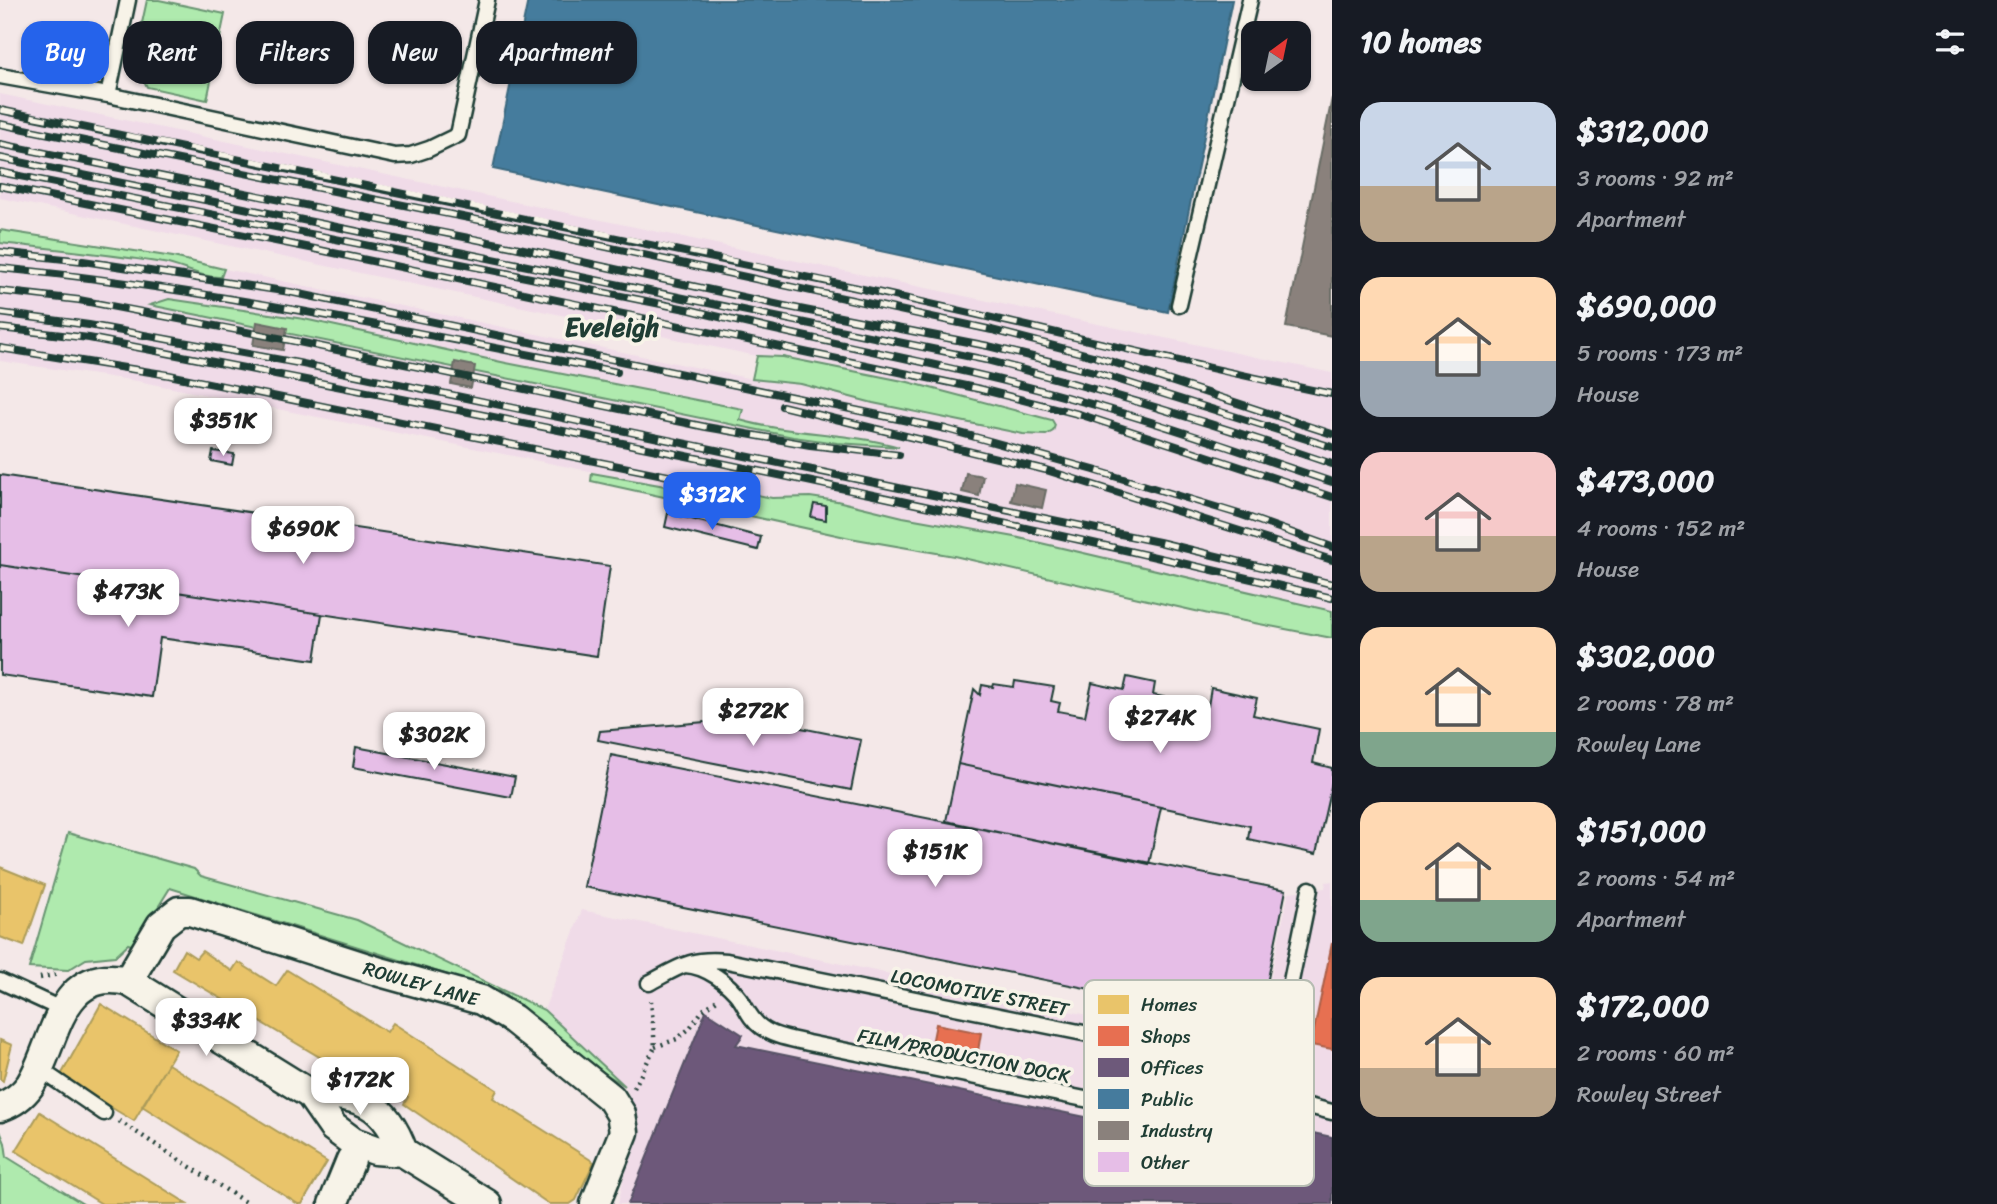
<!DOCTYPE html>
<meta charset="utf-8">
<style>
body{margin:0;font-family:Sriracha,sans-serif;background:#242831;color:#f1f3f6;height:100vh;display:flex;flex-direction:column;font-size:26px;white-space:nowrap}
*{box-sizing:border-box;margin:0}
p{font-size:23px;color:#9ea1a6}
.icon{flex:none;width:38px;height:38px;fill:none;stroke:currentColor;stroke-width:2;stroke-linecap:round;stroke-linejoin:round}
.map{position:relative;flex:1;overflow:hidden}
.sheet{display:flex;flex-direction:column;background:#171b24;width:665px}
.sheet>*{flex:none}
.banner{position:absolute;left:21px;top:21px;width:665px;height:63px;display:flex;gap:14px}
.needle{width:46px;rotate:33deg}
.controls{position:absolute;left:1241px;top:21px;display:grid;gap:14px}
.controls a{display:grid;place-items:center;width:70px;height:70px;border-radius:14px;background:#171b24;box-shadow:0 2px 5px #0004;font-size:35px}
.price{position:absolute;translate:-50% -60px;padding:0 16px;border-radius:14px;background:#fff;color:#222;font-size:23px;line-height:46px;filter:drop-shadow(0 2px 4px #0008)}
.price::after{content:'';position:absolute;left:50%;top:42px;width:21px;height:16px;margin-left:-10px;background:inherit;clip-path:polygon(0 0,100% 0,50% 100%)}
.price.selected{background:#2563eb;color:#fff}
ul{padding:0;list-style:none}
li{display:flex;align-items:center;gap:21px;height:175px;padding:0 28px}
li span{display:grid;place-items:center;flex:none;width:196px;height:140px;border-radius:21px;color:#555}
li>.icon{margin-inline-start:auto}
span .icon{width:84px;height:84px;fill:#fffc;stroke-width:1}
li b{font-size:30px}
h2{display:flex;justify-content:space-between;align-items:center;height:84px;padding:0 28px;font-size:30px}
.tag{padding:0 24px;border-radius:21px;background:#171b24;box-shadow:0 2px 5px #0004;font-size:24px;line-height:63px}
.tag.selected{background:#2563eb;color:#fff}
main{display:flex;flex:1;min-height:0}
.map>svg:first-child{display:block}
</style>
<main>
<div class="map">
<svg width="1332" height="1204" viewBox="0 0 1332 1204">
<rect width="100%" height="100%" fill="#f4e8e8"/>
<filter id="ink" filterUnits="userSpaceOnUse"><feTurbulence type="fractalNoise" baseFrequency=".0143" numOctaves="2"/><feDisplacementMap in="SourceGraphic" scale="14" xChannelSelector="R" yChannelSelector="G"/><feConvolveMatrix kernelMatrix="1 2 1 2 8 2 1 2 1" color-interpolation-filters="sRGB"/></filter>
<g filter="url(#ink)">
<path fill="#f0dbe8" d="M 0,94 L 1332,373 L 1332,611 L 903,517 L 837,501 L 810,497 L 772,498 L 719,487 L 717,495 L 689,491 L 137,381 L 0,361 L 0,243 L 96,253 L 168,264 L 210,277 L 224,273 L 224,269 L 752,379 L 801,384 L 873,403 L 1023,434 L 1046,435 L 955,395 L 908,382 L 783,357 L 757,356 L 0,198 Z
M 1332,881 L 1332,1204 L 618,1204 L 635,1127 L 634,1106 L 625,1086 L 544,1010 L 582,910 L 1255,1050 L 1289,892 L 1325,888 L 1326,882 Z"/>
<path fill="#afeaae" stroke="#679471" stroke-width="2" d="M 147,0 L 159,0 L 225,14 L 207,100 L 147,87 L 134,60 Z
M 0,230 L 173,257 L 224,269 L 221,277 C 200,278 182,266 163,263 C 109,254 54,249 0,243 Z
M 169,299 L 304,319 L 506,363 L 743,409 L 740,420 C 792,435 847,432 899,447 L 837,443 L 793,437 L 150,305 Z
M 757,356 L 783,357 L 908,382 L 1040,417 L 1052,420 L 1055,425 L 1053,431 L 1046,435 L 1023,434 L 873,403 L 801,384 L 752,379 Z
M 592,473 L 716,495 L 718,487 L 772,498 L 810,497 L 837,501 L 903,517 L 1015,537 L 1332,611 L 1332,638 L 1213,615 L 954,556 L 850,538 L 591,481 Z
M 68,833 L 194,869 L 201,876 L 357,920 L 544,1010 L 625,1086 L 603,1072 L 502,992 L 170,888 L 134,946 L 128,944 L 115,956 L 86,959 L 68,970 L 29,968 Z
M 0,1131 L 5,1143 L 7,1157 L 83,1204 L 0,1204 Z"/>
<path fill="#e9c46a" stroke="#ac9c5a" stroke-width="2" d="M 0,867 L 45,885 L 24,946 L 0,937 Z
M 184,950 L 196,958 L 202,951 L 232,971 L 238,962 L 276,986 L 287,970 L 387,1032 L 393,1023 L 497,1090 L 493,1098 L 594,1162 L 576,1200 L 570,1204 L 549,1204 L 404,1104 L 408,1097 L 369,1072 L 360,1081 L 173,970 Z
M 101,1004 L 176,1050 L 134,1121 L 60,1077 Z
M 0,1040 L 12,1045 L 3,1081 L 0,1079 Z
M 168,1064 L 327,1162 L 302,1204 L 298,1204 L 142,1106 Z
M 40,1112 L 188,1204 L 102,1204 L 16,1151 Z"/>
<path fill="#e76f51" stroke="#ab6048" stroke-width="2" d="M 1332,943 L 1332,1049 L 1311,1045 Z
M 936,1024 L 981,1033 L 976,1063 L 930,1054 Z"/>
<path fill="#6d597a" stroke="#565165" stroke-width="2" d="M 706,1011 L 743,1035 L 736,1045 L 1270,1155 L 1276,1125 L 1332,1137 L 1332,1204 L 628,1204 Z"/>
<path fill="#457b9d" stroke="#3a687e" stroke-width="2" d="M 528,0 L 1232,0 L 1168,312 L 493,169 Z"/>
<path fill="#8a817c" stroke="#6a6d66" stroke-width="2" d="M 1332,98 L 1332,336 L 1286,327 Z
M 257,322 L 287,328 L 283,350 L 253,345 Z
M 455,362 L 475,366 L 471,388 L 451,384 Z
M 966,473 L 983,476 L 979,496 L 962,492 Z
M 691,477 L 719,481 L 717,495 L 689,491 Z
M 1015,483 L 1046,490 L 1042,508 L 1011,501 Z"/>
<path fill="#e6bee7" stroke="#1f3d34" stroke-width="2" d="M 213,451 L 234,454 L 232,465 L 211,461 Z
M 0,475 L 610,566 L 597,656 L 0,565 Z
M 814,504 L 826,506 L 826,520 L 811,517 Z
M 668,513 L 761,537 L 758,550 L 665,527 Z
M 0,565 L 322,614 L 315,660 L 160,638 L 152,697 L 0,675 Z
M 1127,677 L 1155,683 L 1153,695 L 1208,706 L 1211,688 L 1257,698 L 1253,715 L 1319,729 L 1313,763 L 1332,768 L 1332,782 L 1316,854 L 1248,839 L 1250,826 L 958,764 L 974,689 L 980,695 L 982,685 L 993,687 L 994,684 L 1014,687 L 1015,681 L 1054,687 L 1051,701 L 1060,703 L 1058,711 L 1085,716 L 1092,683 L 1124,690 Z
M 752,718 L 861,740 L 851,790 L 598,740 L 600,731 Z
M 356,747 L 515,777 L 511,797 L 353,767 Z
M 611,755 L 1286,890 L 1259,1023 L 584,887 Z
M 958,764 L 1161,807 L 1149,864 L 946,821 Z"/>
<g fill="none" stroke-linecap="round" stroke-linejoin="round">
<g stroke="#1f3d34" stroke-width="19">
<path id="lane" d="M 0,76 L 108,95 L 128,0
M 108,95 L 395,156 L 411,155 L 429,149 L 458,135 L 487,0
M 1179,305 L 1250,0
M 685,965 C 706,966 729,983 741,1000 C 747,1010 751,1020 761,1027 C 774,1037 792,1039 808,1043 L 1208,1124 L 1229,1122 L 1272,1095
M 0,981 L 63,1010
M 649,983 C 679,967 691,957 727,961 L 1247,1066 L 1270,1083 L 1272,1095 L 1277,1098 L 1332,1112
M 38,1068 L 104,1113
M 1270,1083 L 1310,889"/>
</g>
<g stroke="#1f3d34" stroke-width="33">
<g id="street">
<path id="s1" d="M 128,981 L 161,925 L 179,911 L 190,911 L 380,972 L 481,1000 L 513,1019 L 611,1098 L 621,1114 L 624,1132 L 595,1204"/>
<path d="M 310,1094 C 360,1093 386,1103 403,1152"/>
<path d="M 0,1107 C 12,1103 23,1095 30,1085 C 57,1043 57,966 128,981 L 310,1094 L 333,1127 L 353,1142 L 375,1150 L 403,1152 L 487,1204"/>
<path d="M 333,1204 L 351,1160"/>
</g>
</g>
<path stroke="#1f3d34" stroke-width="4.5" stroke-dasharray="2 5" stroke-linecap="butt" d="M 40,978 L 58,974
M 655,1047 L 677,1039 L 689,1029 L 703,1010 L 717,1000
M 634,1088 L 655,1047 L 651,1001
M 1270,1116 L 1274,1120 L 1287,1123
M 119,1121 L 248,1204"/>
<use href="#lane" stroke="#f7f3e8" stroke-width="14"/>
<use href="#street" stroke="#f7f3e8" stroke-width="28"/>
<g stroke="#1f3d34" stroke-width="8">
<path id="rail" d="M 0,110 C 286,167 572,226 858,288 C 1016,322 1173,362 1332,394
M 0,124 L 523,229 L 992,330 L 1097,357 L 1332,434
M 0,144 L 519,248 L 784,306 L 988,346 L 1094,372 L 1332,447
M 0,158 L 986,360 C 1103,390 1218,425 1332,464
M 0,172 L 691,310 C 821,343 955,365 1084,402 C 1168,425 1250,455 1332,482
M 0,186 L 310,248 L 980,389 L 1082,415 L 1332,497
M 0,252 L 83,261 L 290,292 L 946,429 L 1094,470 L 1242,515 L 1332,547
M 0,268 C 208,288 413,332 617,372
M 0,291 L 79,300 L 289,340 L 706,427 L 810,445 L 899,455
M 0,313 L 89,325 L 298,363 L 1159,542 L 1332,584
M 0,328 L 89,338 C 505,418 920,500 1332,598
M 0,348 L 169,375 L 688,480
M 782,406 L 1046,470 L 1332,560"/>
</g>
<use href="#rail" stroke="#f7f3e8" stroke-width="5" stroke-dasharray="16" stroke-linecap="butt"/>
</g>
</g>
<g text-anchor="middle" stroke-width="7" stroke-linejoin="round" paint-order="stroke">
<g font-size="19" fill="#1f3d34" stroke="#f7f3e8">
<text dy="7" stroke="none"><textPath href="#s1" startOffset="341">ROWLEY LANE</textPath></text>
<text transform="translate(980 992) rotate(11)" y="7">LOCOMOTIVE STREET</text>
<text transform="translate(964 1055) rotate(11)" y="7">FILM/PRODUCTION DOCK</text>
</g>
<g font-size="26" font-weight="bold" fill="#1f3d34" stroke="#f7f3e8">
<text x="612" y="336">Eveleigh</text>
</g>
</g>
<rect x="1084" y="980" width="230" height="206" rx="10" fill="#f7f3e8" stroke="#b6bcb2" stroke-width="2"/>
<rect x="1098" y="995" width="31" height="19" fill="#e9c46a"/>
<rect x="1098" y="1026" width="31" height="20" fill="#e76f51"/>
<rect x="1098" y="1058" width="31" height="19" fill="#6d597a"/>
<rect x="1098" y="1089" width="31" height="20" fill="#457b9d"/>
<rect x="1098" y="1121" width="31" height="19" fill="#8a817c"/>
<rect x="1098" y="1152" width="31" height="20" fill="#e6bee7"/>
<g font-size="19" fill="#1f3d34">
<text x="1141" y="1011">Homes</text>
<text x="1141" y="1043">Shops</text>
<text x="1141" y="1074">Offices</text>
<text x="1141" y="1106">Public</text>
<text x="1141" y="1137">Industry</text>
<text x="1141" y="1169">Other</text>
</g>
</svg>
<div class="controls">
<a><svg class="needle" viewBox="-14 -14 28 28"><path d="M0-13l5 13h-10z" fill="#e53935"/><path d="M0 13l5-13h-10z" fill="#9ea1a6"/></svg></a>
</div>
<b class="price" style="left:223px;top:458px">$351K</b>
<b class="price selected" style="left:712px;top:532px">$312K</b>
<b class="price" style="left:303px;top:566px">$690K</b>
<b class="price" style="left:128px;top:629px">$473K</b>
<b class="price" style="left:753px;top:748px">$272K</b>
<b class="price" style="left:1160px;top:755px">$274K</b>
<b class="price" style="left:434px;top:772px">$302K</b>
<b class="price" style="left:935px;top:889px">$151K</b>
<b class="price" style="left:206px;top:1058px">$334K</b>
<b class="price" style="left:360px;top:1117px">$172K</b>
<div class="banner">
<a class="tag selected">Buy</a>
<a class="tag">Rent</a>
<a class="tag">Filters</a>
<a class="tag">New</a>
<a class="tag">Apartment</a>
</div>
</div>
<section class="sheet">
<h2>10 homes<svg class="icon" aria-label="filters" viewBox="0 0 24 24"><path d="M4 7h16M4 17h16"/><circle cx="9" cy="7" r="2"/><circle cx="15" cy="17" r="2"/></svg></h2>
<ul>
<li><span style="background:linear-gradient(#c9d6e8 60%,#b9a48a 0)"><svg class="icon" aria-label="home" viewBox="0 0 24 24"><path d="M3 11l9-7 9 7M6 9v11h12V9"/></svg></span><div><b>$312,000</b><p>3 rooms · 92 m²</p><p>Apartment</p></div></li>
<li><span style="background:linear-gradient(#ffd9b3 60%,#9aa5b1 0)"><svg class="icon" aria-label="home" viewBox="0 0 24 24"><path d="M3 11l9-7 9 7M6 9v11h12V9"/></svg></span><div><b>$690,000</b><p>5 rooms · 173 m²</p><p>House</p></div></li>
<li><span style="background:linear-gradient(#f6c9c9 60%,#b9a48a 0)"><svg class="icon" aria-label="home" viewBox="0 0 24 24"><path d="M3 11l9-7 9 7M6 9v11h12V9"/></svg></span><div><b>$473,000</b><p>4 rooms · 152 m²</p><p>House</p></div></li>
<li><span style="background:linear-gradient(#ffd9b3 75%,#7fa58c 0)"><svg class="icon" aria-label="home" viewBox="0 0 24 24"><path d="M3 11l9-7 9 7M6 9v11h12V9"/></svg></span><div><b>$302,000</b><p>2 rooms · 78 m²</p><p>Rowley Lane</p></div></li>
<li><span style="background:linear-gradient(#ffd9b3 70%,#7fa58c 0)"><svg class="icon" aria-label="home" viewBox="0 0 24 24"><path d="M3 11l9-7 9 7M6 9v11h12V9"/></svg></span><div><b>$151,000</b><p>2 rooms · 54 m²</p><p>Apartment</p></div></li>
<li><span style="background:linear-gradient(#ffd9b3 65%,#b9a48a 0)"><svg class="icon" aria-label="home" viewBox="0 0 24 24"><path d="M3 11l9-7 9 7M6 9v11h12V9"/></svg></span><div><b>$172,000</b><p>2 rooms · 60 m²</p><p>Rowley Street</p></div></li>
</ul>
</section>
</main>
